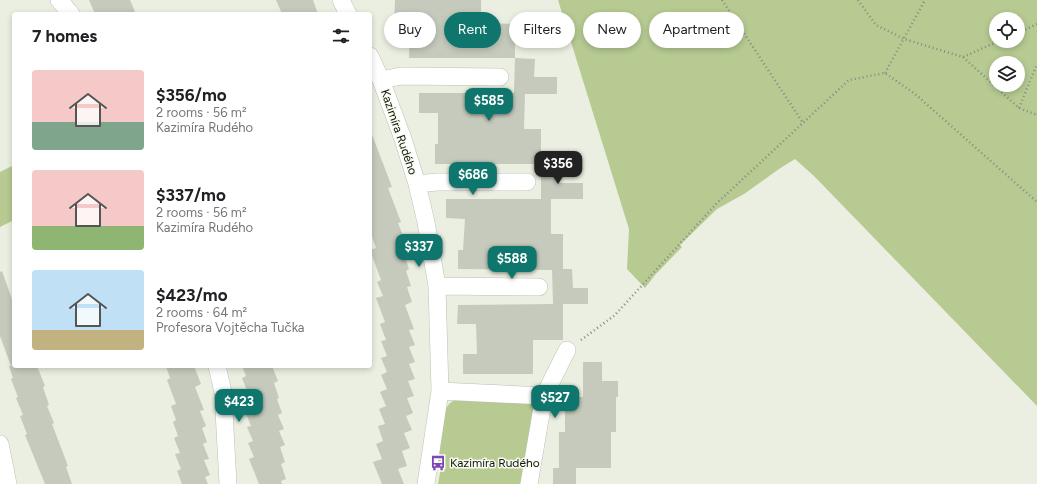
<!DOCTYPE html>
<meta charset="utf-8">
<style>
body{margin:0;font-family:Figtree,sans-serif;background:#f6f6f6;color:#202124;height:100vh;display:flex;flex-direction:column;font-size:15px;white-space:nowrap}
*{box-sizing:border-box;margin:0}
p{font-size:13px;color:#757577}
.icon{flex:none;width:22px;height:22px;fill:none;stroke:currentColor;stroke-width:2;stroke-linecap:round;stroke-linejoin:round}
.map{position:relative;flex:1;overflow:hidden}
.panel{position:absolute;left:12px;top:12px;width:360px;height:356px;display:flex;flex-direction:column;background:#fff;border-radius:4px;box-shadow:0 2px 6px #0003}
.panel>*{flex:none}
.top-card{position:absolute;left:384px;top:12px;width:380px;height:36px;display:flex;gap:8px}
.buttons{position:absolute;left:989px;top:12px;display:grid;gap:8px}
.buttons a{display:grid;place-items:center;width:36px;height:36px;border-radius:50%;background:#fff;box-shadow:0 2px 6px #0003;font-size:20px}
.price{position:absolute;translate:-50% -34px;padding:0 9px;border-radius:8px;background:#0f766e;color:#fff;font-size:13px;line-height:26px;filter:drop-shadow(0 1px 2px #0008)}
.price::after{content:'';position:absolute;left:50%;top:24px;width:12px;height:9px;margin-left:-6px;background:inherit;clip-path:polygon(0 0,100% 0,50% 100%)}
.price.current{background:#222;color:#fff}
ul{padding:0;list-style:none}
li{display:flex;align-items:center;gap:12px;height:100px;padding:0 20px}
li span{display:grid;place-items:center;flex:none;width:112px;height:80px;border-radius:4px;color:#555}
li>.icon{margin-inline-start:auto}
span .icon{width:48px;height:48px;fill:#fffc;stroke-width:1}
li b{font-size:17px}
h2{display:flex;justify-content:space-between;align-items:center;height:48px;padding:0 20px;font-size:17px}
.tag{padding:0 14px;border-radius:18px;background:#fff;box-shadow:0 2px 6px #0003;font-size:14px;line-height:36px}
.tag.current{background:#0f766e;color:#fff}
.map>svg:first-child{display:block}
</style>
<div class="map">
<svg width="1037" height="484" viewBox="0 0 1037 484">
<rect width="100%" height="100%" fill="#eaefe1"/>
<path fill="#b6ca92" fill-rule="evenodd" d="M 558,0 L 1037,0 L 1037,406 L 814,176 L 795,159 L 779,169 L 744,194 L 717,209 L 680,245 L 682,247 L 655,275 L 645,288 L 627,269 L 629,229 ZM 996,19 L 1018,19 L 1018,41 L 996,41 ZM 996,63 L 1018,63 L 1018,85 L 996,85 Z
M 14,165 L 14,220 L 0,227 L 0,172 Z
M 460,398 L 525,398 L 536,404 L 526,484 L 438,484 L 442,462 L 438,461 C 440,449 441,416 447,407 C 450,402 454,400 460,398 Z"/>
<path fill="#c5cabd" d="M 89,0 L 130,0 L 136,14 L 95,14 Z
M 276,0 L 313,0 L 318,14 L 282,14 Z
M 395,0 L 481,0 L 481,23 L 515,24 L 515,58 L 409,58 L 410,23 L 394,23 Z
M 515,58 L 535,59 L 534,77 L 557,77 L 557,94 L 525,94 L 524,129 L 541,129 L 541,164 L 435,164 L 435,144 L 438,144 L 438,113 L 419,113 L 419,93 L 514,93 Z
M 371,132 L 392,187 L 388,188 L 401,222 L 398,223 L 404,238 L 401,239 L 407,253 L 404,254 L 409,269 L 406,271 L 411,286 L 407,287 L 412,302 L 405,305 L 414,329 L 409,330 L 415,345 L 409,347 L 415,362 L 409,364 L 415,379 L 408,381 L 414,396 L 407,398 L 413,413 L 406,416 L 412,430 L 404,433 L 410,448 L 402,451 L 407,466 L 398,469 L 404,484 L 382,484 L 373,462 L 382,459 L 376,444 L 383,441 L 378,426 L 385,424 L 379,409 L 386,406 L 380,392 L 387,389 L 381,375 L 387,372 L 381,358 L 387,356 L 381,341 L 386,340 L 380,324 L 385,322 L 376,298 L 383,296 L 377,282 L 381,280 L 370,250 L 376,248 L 370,231 Z
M 541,164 L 560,164 L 560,183 L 583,183 L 583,199 L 541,199 Z
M 446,199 L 551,199 L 551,234 L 563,234 L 563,269 L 572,269 L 573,288 L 588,288 L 588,304 L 563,304 L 563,340 L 533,340 L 533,374 L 463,374 L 463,354 L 477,354 L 476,324 L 457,324 L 458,305 L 553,304 L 552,270 L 458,269 L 458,250 L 463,250 L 465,219 L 446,218 Z
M 2,271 L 14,305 L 14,366 L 37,366 L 45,386 L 43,387 L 49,405 L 47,406 L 54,423 L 52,424 L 68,466 L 66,467 L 72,484 L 45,484 L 25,435 L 27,434 L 20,416 L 23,415 L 16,398 L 18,397 L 11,379 L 13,378 L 9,366 L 11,366 L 0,336 L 0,272 Z
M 583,362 L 602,362 L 602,381 L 618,381 L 618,397 L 616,397 L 616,432 L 611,432 L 611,468 L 576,468 L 576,484 L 553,484 L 553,468 L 559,468 L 559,432 L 565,432 L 565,397 L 583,397 Z
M 166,366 L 194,366 L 201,384 L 195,387 L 204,410 L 200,411 L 206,426 L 202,428 L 207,442 L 203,444 L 209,459 L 204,460 L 210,475 L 205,477 L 208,484 L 182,484 L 177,471 L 181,469 L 175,454 L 180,453 L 174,438 L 178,436 L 173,422 L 176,420 L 171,406 L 176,404 L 167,380 L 170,378 Z
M 242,366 L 272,366 L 278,381 L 274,383 L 279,398 L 277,399 L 282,413 L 278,415 L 284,429 L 279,431 L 285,445 L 280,447 L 285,462 L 281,464 L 286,479 L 281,481 L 282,484 L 259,484 L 249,459 L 254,457 L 248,443 L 253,441 L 247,427 L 251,426 L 245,411 L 248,410 L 243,395 L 248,393 L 242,378 L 246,376 Z"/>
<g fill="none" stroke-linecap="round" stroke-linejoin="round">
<g stroke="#bcc1b4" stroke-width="18">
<path id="minor" d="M 59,0 L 71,14
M 341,0 L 348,14
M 370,56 L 381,80 L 403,139 L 417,184 L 426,222 L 437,286 L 440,391 L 426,484
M 381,80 L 401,76 L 500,77
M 417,184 L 437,182 L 527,182
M 437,286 L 539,287
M 217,366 L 223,392 L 228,484
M 440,391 L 544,396
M 0,444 L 8,484
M 529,484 L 544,396 L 567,350"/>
</g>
<path stroke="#868a81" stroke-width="2.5" stroke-dasharray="1 3" stroke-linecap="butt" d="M 722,0 L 803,123
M 858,0 L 876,25 L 904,39 L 963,57 L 1019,108 L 1037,115
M 1018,33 L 1037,24
M 963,57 L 999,41
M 885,73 L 925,0
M 1019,108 L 1037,64
M 581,340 L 615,315 L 717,203 L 849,80 L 885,73 L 915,94 L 1037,202"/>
<use href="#minor" stroke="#fff" stroke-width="17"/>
</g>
<defs>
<g id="bus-bare" transform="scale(1.2)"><path d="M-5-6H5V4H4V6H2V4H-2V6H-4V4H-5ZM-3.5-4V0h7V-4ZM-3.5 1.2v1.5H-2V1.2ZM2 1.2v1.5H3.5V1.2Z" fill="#8044ba" stroke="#f7fcef" stroke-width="2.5" paint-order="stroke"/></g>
</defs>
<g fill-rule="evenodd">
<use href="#bus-bare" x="438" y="463"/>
</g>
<g text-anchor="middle" stroke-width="3" stroke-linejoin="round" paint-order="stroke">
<g font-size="12" fill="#121410" stroke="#f7fcef">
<text transform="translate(399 132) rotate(71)" y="4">Kazimíra Rudého</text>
</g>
<g font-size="12" fill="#121410" stroke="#f7fcef" text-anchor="start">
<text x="450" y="467">Kazimíra Rudého</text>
</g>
</g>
</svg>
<div class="buttons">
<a><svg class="icon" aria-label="locate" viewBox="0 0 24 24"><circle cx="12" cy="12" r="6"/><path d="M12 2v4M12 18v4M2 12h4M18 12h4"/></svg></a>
<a><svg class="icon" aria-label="layers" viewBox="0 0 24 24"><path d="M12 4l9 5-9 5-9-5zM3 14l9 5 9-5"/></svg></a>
</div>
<b class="price" style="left:489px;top:122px">$585</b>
<b class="price current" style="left:558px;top:185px">$356</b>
<b class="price" style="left:473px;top:196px">$686</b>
<b class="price" style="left:419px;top:268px">$337</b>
<b class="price" style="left:512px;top:280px">$588</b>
<b class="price" style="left:555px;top:419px">$527</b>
<b class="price" style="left:239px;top:423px">$423</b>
<div class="top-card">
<a class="tag">Buy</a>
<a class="tag current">Rent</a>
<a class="tag">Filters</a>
<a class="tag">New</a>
<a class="tag">Apartment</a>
</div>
<section class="panel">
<h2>7 homes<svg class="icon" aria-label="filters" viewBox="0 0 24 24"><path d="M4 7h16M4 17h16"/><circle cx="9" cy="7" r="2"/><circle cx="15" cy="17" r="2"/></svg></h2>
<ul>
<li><span style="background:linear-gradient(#f6c9c9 65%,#7fa58c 0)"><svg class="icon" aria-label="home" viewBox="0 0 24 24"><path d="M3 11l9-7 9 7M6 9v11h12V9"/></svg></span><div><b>$356/mo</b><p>2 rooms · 56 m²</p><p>Kazimíra Rudého</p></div></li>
<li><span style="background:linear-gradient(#f6c9c9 70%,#8fb573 0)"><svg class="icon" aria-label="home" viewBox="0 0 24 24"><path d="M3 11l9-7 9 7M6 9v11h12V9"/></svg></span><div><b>$337/mo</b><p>2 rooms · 56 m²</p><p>Kazimíra Rudého</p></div></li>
<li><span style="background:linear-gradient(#bfe0f5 75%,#c2b280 0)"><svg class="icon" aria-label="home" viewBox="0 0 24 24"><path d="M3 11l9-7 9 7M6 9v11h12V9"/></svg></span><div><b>$423/mo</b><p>2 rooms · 64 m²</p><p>Profesora Vojtěcha Tučka</p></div></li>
</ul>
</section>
</div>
